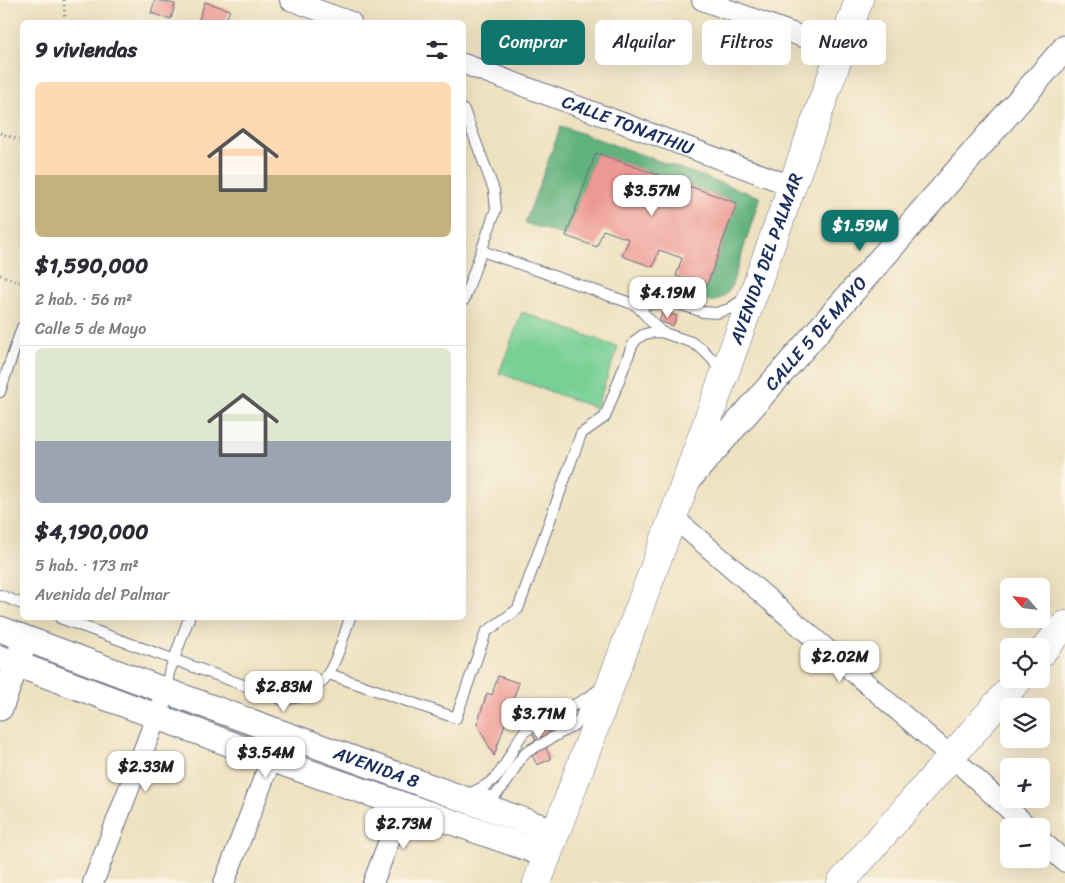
<!DOCTYPE html>
<html lang="es">
<meta charset="utf-8">
<style>
body{margin:0;font-family:Sriracha,sans-serif;background:#f7f7f7;color:#2b2b33;height:100vh;display:flex;flex-direction:column;font-size:19px;white-space:nowrap}
*{box-sizing:border-box;margin:0}
p{font-size:16px;color:#7c7c81}
.icon{flex:none;width:28px;height:28px;fill:none;stroke:currentColor;stroke-width:2;stroke-linecap:round;stroke-linejoin:round}
.map{position:relative;flex:1;overflow:hidden}
.side{position:absolute;left:20px;top:20px;width:446px;height:600px;display:flex;flex-direction:column;background:#fff;border-radius:8px;box-shadow:0 5px 20px #0002}
.side>*{flex:none}
.banner{position:absolute;left:481px;top:20px;width:475px;height:45px;display:flex;gap:10px}
.needle{width:32px;rotate:298deg}
.fabs{position:absolute;left:1000px;top:578px;display:grid;gap:10px}
.fabs a{display:grid;place-items:center;width:50px;height:50px;border-radius:8px;background:#fff;box-shadow:0 5px 20px #0002;font-size:25px}
.price{position:absolute;translate:-50% -42px;padding:0 11px;border-radius:10px;background:#fff;color:#222;font-size:16px;line-height:32px;filter:drop-shadow(0 1px 2px #0008)}
.price::after{content:'';position:absolute;left:50%;top:30px;width:15px;height:11px;margin-left:-8px;background:inherit;clip-path:polygon(0 0,100% 0,50% 100%)}
.price.on{background:#0f766e;color:#fff}
ul{padding:0;list-style:none}
li{display:grid;align-content:center;gap:10px;height:265px;padding:0 15px}
li+li{border-top:1px solid #e1e1e2}
li span{display:grid;place-items:center;height:155px;border-radius:8px;color:#555}
li>.icon{margin-inline-start:auto}
span .icon{width:90px;height:90px;fill:#fffc;stroke-width:1}
li b{font-size:21px}
h2{display:flex;justify-content:space-between;align-items:center;height:60px;padding:0 15px;font-size:21px}
.tag{padding:0 18px;border-radius:8px;background:#fff;box-shadow:0 5px 20px #0002;font-size:18px;line-height:45px}
.tag.on{background:#0f766e;color:#fff}
.map>svg:first-child{display:block}
</style>
<div class="map">
<svg width="1065" height="883" viewBox="0 0 1065 883">
<rect width="100%" height="100%" fill="#fcf5e5"/>
<filter id="ink" filterUnits="userSpaceOnUse"><feTurbulence type="fractalNoise" baseFrequency=".02" numOctaves="2"/><feDisplacementMap in="SourceGraphic" scale="10" xChannelSelector="R" yChannelSelector="G"/><feConvolveMatrix kernelMatrix="1 2 1 2 8 2 1 2 1" color-interpolation-filters="sRGB"/></filter>
<filter id="wash" filterUnits="userSpaceOnUse"><feTurbulence type="fractalNoise" baseFrequency=".0096" numOctaves="4" result="noise"/><feDisplacementMap in="SourceGraphic" scale="20" xChannelSelector="R" yChannelSelector="G"/><feGaussianBlur stdDeviation="1.12" result="paint"/><feColorMatrix in="noise" values="0 0 0 0 0 0 0 0 0 0 0 0 0 0 0 0 0 1.4 0 .05"/><feComposite in="paint" operator="in"/></filter>
<g filter="url(#wash)">
<rect width="100%" height="100%" fill="#eee1c0"/>
<path fill="#79d095" stroke="#4a807a" d="M 522,312 L 618,347 L 596,408 L 499,373 Z"/>
<path fill="#62b27e" stroke="#3e706e" d="M 561,126 L 760,197 L 731,288 C 715,311 698,299 677,291 L 681,280 L 707,287 L 736,203 L 596,153 L 566,236 L 525,223 Z"/>
<g id="blocks">
<path fill="#ed9893" d="M 155,0 L 175,4 L 171,19 L 151,13 Z
M 205,2 L 230,10 L 225,22 L 198,22 Z
M 596,153 L 737,203 L 706,287 L 676,276 L 682,258 L 659,250 L 653,267 L 622,256 L 629,239 L 603,230 L 597,247 L 566,236 Z
M 663,311 L 677,316 L 673,326 L 659,321 Z
M 498,676 L 519,683 L 510,708 L 514,717 L 513,720 L 505,724 L 494,756 L 477,724 L 487,693 L 492,695 Z
M 541,715 L 550,734 L 541,738 L 551,759 L 537,765 L 527,745 L 536,740 L 527,722 Z"/>
</g>
</g>
<g filter="url(#ink)">
<use href="#blocks" fill-opacity="0" stroke="#656d80" stroke-width="1"/>
<g fill="none" stroke-linecap="round" stroke-linejoin="round">
<g stroke="#656d80" stroke-width="12">
<path id="service" d="M 464,110 L 494,190 L 496,209 L 464,300
M 482,251 L 636,305 L 673,302 L 703,312 L 716,313 L 729,309 L 745,298
M 636,305 L 661,332 L 691,342 L 702,349 L 713,360 L 720,373
M 0,392 L 22,327
M 0,595 L 22,604
M 60,618 L 284,700 C 290,698 298,698 303,695 C 334,683 340,645 350,618
M 329,674 L 456,718 L 486,632 L 518,609 L 581,434 L 605,417 L 632,346 C 639,334 647,332 661,332
M 166,690 L 169,673 L 189,618
M 481,793 L 492,797 C 512,783 512,765 527,752 L 573,726 L 579,720 L 589,697
M 466,795 C 475,791 485,787 493,780 C 508,767 512,745 525,731 L 589,697 L 603,686"/>
</g>
<g stroke="#656d80" stroke-width="22">
<g id="minor">
<path d="M 290,0 L 351,22"/>
<path d="M 702,0 L 841,51"/>
<path id="s1" d="M 464,64 L 792,186"/>
<path d="M 673,517 L 952,757 L 1027,826"/>
<path d="M 1041,840 L 1065,862"/>
<path d="M 93,883 L 166,691"/>
<path d="M 224,883 L 281,733"/>
<path d="M 373,883 L 403,804"/>
</g>
</g>
<g stroke="#656d80" stroke-width="27">
<g id="tertiary">
<path id="s2" d="M 687,481 L 1065,48"/>
<path id="s3" d="M 0,629 L 166,691 L 555,832"/>
<path d="M 0,658 L 271,759 L 547,855"/>
<path d="M 0,708 L 22,649"/>
</g>
</g>
<g stroke="#656d80" stroke-width="29">
<g id="primary">
<path d="M 1041,653 L 1065,625"/>
<path id="s4" d="M 537,883 L 673,517 L 859,0"/>
<path d="M 841,883 L 1019,679"/>
</g>
</g>
<path stroke="#656d80" stroke-width="3" stroke-dasharray="1 4" stroke-linecap="butt" d="M 64,0 L 65,22
M 188,22 L 190,19
M 0,133 L 22,141
M 0,275 L 22,283"/>
<use href="#service" stroke="#fff" stroke-width="10"/>
<use href="#minor" stroke="#fff" stroke-width="20"/>
<use href="#tertiary" stroke="#fff" stroke-width="25"/>
<use href="#primary" stroke="#fff" stroke-width="28"/>
</g>
</g>
<g text-anchor="middle" stroke-width="4" stroke-linejoin="round" paint-order="stroke">
<g font-size="18" fill="#1b2f5e" stroke="#fcf5e5">
<text dy="6" stroke="none"><textPath href="#s1" startOffset="175">CALLE TONATHIU</textPath></text>
<text dy="6" stroke="none"><textPath href="#s4" startOffset="665">AVENIDA DEL PALMAR</textPath></text>
<text dy="6" stroke="none"><textPath href="#s2" startOffset="196">CALLE 5 DE MAYO</textPath></text>
<text dy="6" stroke="none"><textPath href="#s3" startOffset="401">AVENIDA 8</textPath></text>
</g>
</g>
</svg>
<div class="fabs">
<a><svg class="needle" viewBox="-14 -14 28 28"><path d="M0-13l5 13h-10z" fill="#e53935"/><path d="M0 13l5-13h-10z" fill="#7c7c81"/></svg></a>
<a><svg class="icon" aria-label="locate" viewBox="0 0 24 24"><circle cx="12" cy="12" r="6"/><path d="M12 2v4M12 18v4M2 12h4M18 12h4"/></svg></a>
<a><svg class="icon" aria-label="layers" viewBox="0 0 24 24"><path d="M12 4l9 5-9 5-9-5zM3 14l9 5 9-5"/></svg></a>
<a>+</a>
<a>−</a>
</div>
<b class="price" style="left:652px;top:217px">$3.57M</b>
<b class="price on" style="left:860px;top:252px">$1.59M</b>
<b class="price" style="left:668px;top:319px">$4.19M</b>
<b class="price" style="left:840px;top:683px">$2.02M</b>
<b class="price" style="left:284px;top:713px">$2.83M</b>
<b class="price" style="left:539px;top:740px">$3.71M</b>
<b class="price" style="left:266px;top:779px">$3.54M</b>
<b class="price" style="left:146px;top:793px">$2.33M</b>
<b class="price" style="left:404px;top:850px">$2.73M</b>
<div class="banner">
<a class="tag on">Comprar</a>
<a class="tag">Alquilar</a>
<a class="tag">Filtros</a>
<a class="tag">Nuevo</a>
</div>
<section class="side">
<h2>9 viviendas<svg class="icon" aria-label="filters" viewBox="0 0 24 24"><path d="M4 7h16M4 17h16"/><circle cx="9" cy="7" r="2"/><circle cx="15" cy="17" r="2"/></svg></h2>
<ul>
<li><span style="background:linear-gradient(#ffd9b3 60%,#c2b280 0)"><svg class="icon" aria-label="home" viewBox="0 0 24 24"><path d="M3 11l9-7 9 7M6 9v11h12V9"/></svg></span><div><b>$1,590,000</b><p>2 hab. · 56 m²</p><p>Calle 5 de Mayo</p></div></li>
<li><span style="background:linear-gradient(#dfe7d0 60%,#9aa5b1 0)"><svg class="icon" aria-label="home" viewBox="0 0 24 24"><path d="M3 11l9-7 9 7M6 9v11h12V9"/></svg></span><div><b>$4,190,000</b><p>5 hab. · 173 m²</p><p>Avenida del Palmar</p></div></li>
</ul>
</section>
</div>
